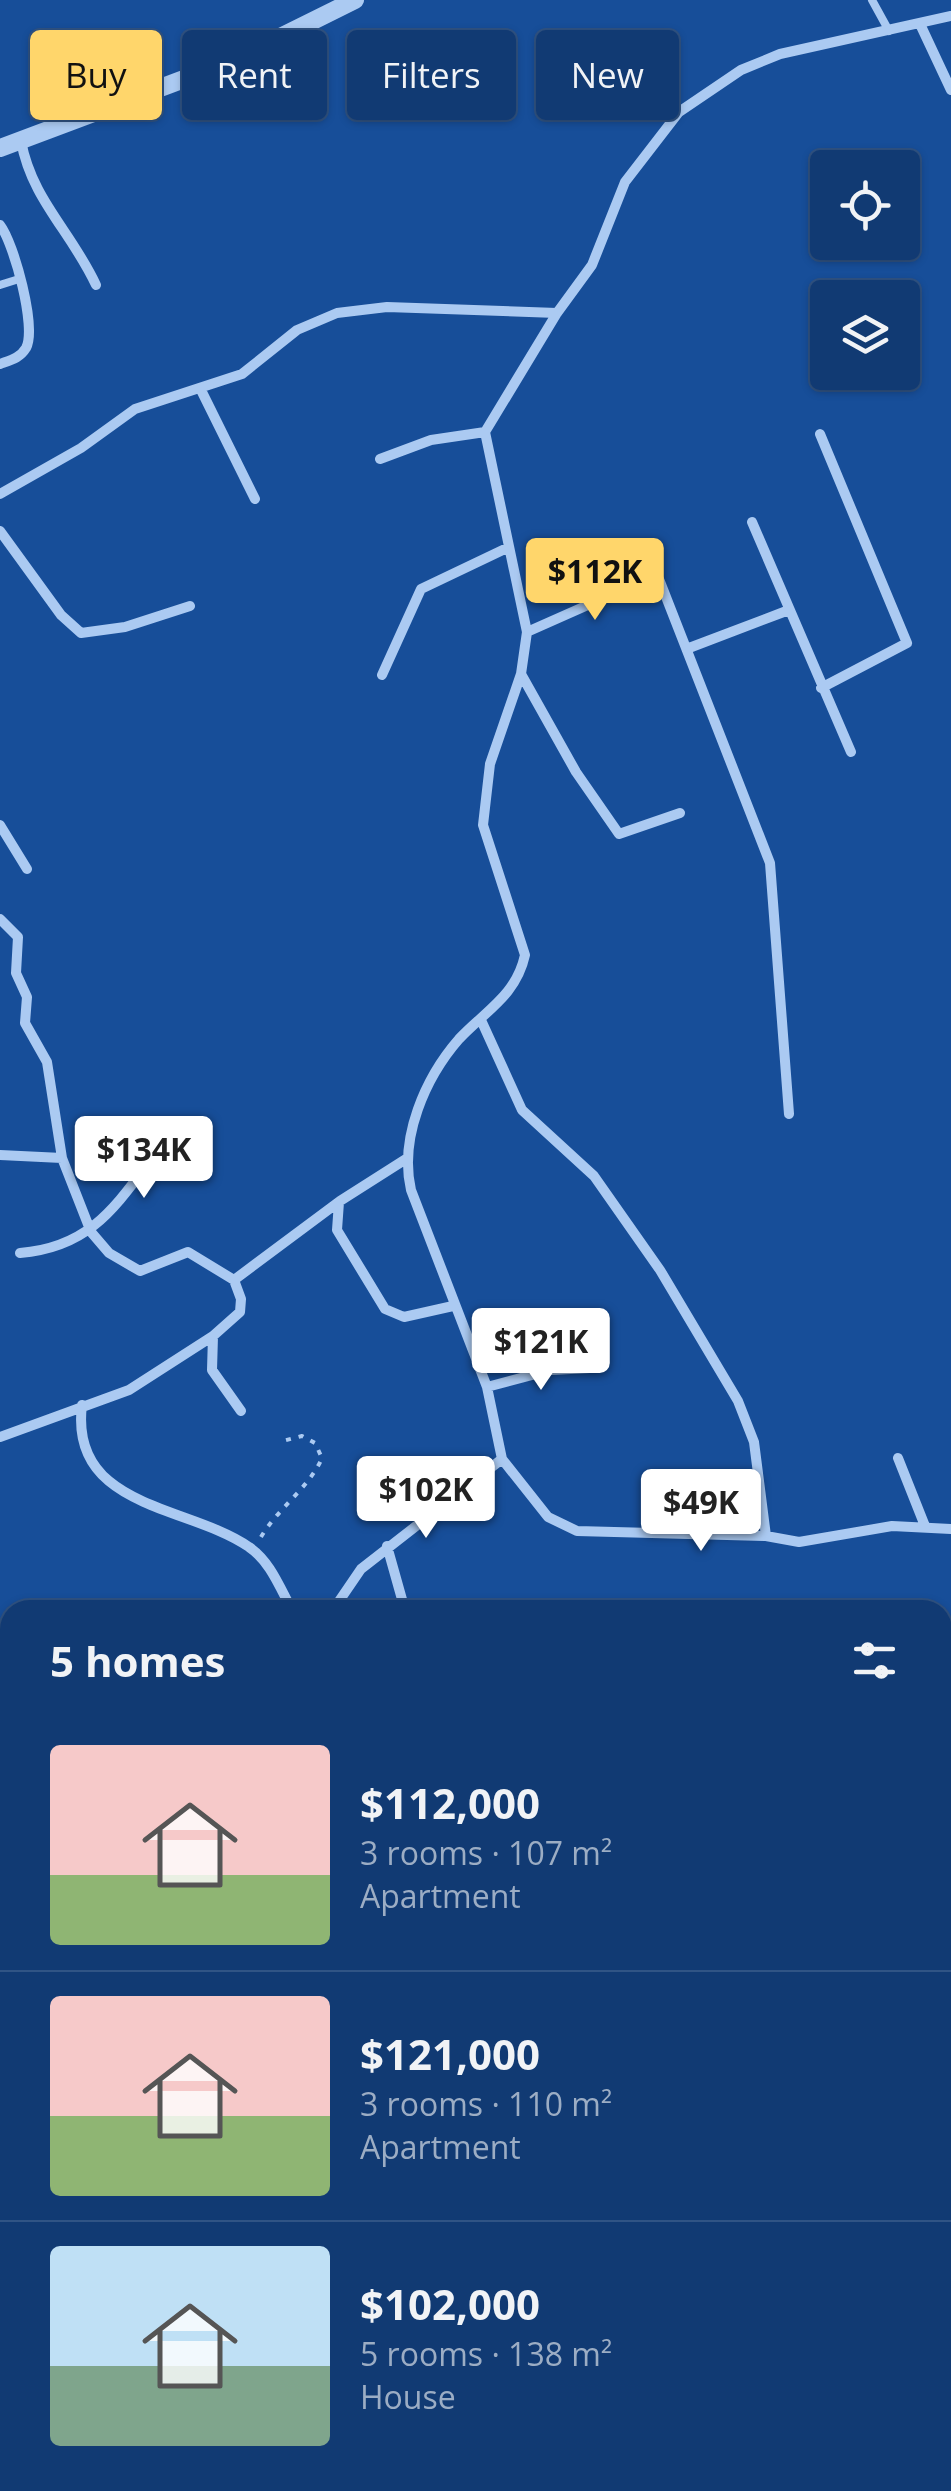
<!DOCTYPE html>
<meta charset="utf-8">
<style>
body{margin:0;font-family:"Open Sans",sans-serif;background:#1a4178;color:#f1f3f6;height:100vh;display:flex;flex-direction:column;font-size:38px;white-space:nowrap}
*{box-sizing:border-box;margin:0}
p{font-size:32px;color:#9cadc4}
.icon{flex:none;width:55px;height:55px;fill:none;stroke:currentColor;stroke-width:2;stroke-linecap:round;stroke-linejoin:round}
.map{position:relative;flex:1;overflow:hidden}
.sheet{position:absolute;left:0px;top:1600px;width:952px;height:892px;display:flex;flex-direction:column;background:#113a73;border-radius:30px 30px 0 0;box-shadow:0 2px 8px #0004,0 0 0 2px #305485}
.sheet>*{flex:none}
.hud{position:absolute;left:30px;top:30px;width:892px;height:90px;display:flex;gap:20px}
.controls{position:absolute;left:810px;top:150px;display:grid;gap:20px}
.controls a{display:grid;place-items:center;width:110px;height:110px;border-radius:10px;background:#113a73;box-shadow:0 2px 8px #0004,0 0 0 2px #305485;font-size:50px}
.price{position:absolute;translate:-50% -85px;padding:0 22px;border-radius:10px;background:#fff;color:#222;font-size:32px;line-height:65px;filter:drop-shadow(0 2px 5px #0008)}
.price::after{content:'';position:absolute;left:50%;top:60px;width:30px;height:22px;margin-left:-15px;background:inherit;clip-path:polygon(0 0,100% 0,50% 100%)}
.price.on{background:#ffd66b;color:#111}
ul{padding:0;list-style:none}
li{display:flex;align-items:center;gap:30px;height:250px;padding:0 50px}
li+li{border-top:2px solid #305485}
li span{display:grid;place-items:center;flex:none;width:280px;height:200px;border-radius:10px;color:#555}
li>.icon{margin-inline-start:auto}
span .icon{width:120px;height:120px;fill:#fffc;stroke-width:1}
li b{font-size:42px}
h2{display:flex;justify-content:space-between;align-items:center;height:120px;padding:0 50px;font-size:42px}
.pill{padding:0 35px;border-radius:10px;background:#113a73;box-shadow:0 2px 8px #0004,0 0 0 2px #305485;font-size:35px;line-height:90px}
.pill.on{background:#ffd66b;color:#111}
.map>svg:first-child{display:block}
</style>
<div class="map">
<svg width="951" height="2491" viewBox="0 0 951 2491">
<rect width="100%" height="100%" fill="#174e99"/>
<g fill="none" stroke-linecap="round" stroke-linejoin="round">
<path stroke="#abcaf2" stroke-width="4" stroke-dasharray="5 8" stroke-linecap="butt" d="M 261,1537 C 278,1508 309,1488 322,1458 L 315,1443 L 302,1436 L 279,1442"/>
<path stroke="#abcaf2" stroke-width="8" d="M 872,0 L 889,31
M 0,285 L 19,279"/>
<path stroke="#abcaf2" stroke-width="10" d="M 951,16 L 780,54 L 741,70 L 679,112 L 625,182 L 592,265 L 557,313 L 485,432 L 527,632 L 521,674 L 490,764 L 483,825 L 525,955 C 516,996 485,1011 459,1039 C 425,1078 399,1138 411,1190 L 487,1387 L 502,1459 L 548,1517 L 577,1531 L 766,1536 L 799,1542 L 892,1526 L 951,1529
M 920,24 L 951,90
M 21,141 C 32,200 71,231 96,285
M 0,225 C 14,243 37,328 26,348 C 20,358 11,360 0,364
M 201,390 L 255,499
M 820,434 L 907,643 L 821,688
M 380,459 L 431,440 L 485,432
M 0,494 L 81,448 L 135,409 L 242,374 L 297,330 L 337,313 L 387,307 L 557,313
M 752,522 L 851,752
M 0,531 L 61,615 L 81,633 L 125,627 L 190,606
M 527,632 L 651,577 L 659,579 L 770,863 L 789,1114
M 689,648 L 789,610
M 521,674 L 576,772 L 619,834 L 680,813
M 382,675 L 421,589 L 507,548
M 0,825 L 27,869
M 0,919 L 18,937 L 16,973 L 27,997 L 25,1023 L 47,1062 L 62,1158 L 91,1232 L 109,1253 L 140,1271 L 188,1252 L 234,1280
M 481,1020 L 522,1110 L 594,1176 L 660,1270 L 738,1401 L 754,1442 L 766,1536
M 0,1155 L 62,1158
M 339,1202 L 337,1230 L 385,1309 L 404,1317 L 453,1306
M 20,1253 C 97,1247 120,1198 164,1143
M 213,1336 L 212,1370 L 241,1411
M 487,1387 L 551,1370 L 590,1368
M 82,1405 C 69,1509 189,1505 249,1547 C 270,1561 280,1588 292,1610
M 0,1437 L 129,1390 L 213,1336 L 240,1312 L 241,1299 L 234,1280 L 340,1201 L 406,1159
M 898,1458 L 925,1526
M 387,1546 L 405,1610
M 333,1610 L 361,1569 L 502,1459
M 0,1794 L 10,1792
M 0,1882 L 10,1898
M 942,1965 L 951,1961
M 0,2318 L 10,2307
M 262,2482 L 265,2491"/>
<path stroke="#abcaf2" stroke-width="18" d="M 0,148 L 232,61 L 355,0"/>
</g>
</svg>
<div class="controls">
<a><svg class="icon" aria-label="locate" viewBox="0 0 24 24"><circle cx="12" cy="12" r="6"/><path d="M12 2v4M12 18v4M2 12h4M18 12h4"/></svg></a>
<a><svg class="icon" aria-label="layers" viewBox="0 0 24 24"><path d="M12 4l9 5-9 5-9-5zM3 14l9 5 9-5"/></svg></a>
</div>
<b class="price on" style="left:595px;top:623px">$112K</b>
<b class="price" style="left:144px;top:1201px">$134K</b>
<b class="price" style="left:541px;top:1393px">$121K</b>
<b class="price" style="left:426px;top:1541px">$102K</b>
<b class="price" style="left:701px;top:1554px">$49K</b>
<div class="hud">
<a class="pill on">Buy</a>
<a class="pill">Rent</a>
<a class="pill">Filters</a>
<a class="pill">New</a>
</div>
<section class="sheet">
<h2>5 homes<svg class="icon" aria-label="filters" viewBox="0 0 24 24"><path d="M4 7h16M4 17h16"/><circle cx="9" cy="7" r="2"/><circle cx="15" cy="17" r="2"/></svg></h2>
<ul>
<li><span style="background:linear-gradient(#f6c9c9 65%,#8fb573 0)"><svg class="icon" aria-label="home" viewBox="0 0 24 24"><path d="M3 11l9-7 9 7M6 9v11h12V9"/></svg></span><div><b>$112,000</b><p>3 rooms · 107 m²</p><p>Apartment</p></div></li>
<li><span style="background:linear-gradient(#f6c9c9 60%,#8fb573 0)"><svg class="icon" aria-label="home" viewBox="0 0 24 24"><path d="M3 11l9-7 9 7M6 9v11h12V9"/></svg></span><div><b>$121,000</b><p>3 rooms · 110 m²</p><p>Apartment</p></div></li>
<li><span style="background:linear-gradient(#bfe0f5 60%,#7fa58c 0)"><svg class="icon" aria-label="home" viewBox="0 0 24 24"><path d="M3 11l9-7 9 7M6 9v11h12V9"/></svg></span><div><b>$102,000</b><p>5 rooms · 138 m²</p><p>House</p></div></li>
</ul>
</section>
</div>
